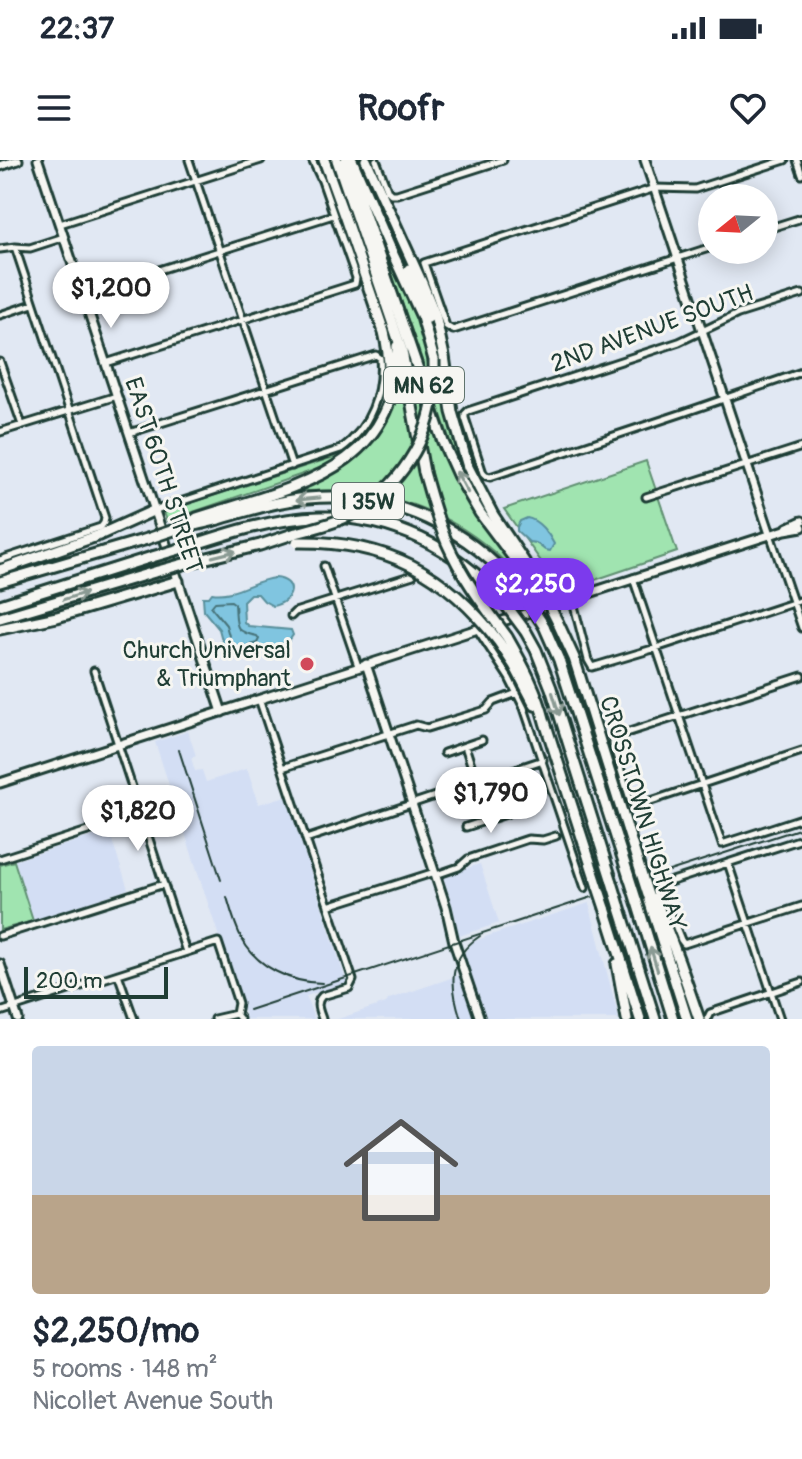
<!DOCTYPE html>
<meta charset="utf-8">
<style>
body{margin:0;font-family:Pangolin,sans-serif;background:#f6f6f7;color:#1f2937;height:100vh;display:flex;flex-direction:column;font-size:30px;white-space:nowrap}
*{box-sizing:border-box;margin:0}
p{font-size:26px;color:#747a83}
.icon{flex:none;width:44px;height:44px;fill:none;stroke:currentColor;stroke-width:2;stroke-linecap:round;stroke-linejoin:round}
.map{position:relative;height:859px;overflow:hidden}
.drawer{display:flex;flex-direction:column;background:#fff;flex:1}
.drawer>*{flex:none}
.needle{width:52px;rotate:252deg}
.buttons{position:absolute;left:698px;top:24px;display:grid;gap:16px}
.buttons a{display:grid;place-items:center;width:80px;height:80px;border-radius:50%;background:#fff;box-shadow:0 4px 20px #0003;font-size:40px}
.scale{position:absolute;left:24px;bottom:20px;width:144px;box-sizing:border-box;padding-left:8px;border:4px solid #1f3d34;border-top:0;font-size:22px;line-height:28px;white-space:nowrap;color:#1f3d34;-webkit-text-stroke:6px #f6f6f2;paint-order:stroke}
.price{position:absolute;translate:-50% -68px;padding:0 18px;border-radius:28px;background:#fff;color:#222;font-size:26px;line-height:52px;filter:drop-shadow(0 2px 4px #0008)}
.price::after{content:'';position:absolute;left:50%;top:48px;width:24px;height:18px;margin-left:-12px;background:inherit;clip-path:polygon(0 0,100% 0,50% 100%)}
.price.selected{background:#7c3aed;color:#fff}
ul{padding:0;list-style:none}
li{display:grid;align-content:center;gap:16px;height:424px;padding:0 32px}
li+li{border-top:2px solid #e0e1e3}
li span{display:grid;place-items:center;height:248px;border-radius:8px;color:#555}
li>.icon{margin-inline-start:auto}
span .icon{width:144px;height:144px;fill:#fffc;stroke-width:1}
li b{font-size:34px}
.status{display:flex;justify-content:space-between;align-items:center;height:56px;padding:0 40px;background:#fff;direction:ltr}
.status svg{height:22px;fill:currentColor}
header{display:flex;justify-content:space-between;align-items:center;height:104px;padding:0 32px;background:#fff;font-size:36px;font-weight:700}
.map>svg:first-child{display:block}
</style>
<div class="status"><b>22:37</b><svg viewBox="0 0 49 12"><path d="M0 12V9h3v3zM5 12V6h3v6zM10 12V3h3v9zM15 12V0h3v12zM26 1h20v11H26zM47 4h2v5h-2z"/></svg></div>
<header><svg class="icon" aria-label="menu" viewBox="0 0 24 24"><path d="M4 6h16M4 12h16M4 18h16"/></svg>Roofr<svg class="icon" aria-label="heart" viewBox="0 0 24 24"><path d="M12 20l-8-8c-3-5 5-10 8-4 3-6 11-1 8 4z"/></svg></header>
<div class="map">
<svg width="802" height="859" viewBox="0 0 802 859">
<rect width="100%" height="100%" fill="#e1e8f3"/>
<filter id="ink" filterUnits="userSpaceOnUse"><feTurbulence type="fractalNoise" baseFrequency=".0125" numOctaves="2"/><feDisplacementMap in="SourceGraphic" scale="16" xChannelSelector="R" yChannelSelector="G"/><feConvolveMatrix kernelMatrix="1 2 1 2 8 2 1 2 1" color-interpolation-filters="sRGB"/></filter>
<g filter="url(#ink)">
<path fill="#d3def4" d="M 188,571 L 196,596 L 191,598 L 195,611 L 202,610 L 206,622 L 246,609 L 248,611 L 259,644 L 286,636 L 346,821 L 346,823 L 306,836 L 314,859 L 246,859 L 155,582 Z
M 109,671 L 128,729 L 33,761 L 14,701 Z
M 480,704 L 499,763 L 459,776 L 453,747 L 443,716 Z
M 589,743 L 619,859 L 486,859 L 464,794 L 467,789 L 473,782 L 488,776 Z
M 460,815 L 474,859 L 338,859 L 386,843 L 389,839 Z"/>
<path fill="#a0e4b0" stroke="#609072" stroke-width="2" d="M 381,76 L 422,167 L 433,165 L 433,158 L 447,239 L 485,348 L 462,311 L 452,286 L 379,77 Z
M 400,212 L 401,212 L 415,296 L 419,311 L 428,309 L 412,213 L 415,212 L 446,296 L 535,432 L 533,434 C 472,354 385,321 287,333 L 286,332 C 300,327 315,322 328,316 C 369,298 397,257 400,212 Z
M 351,288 L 330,304 L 317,309 L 167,361 L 164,352 L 172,349 L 334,297 Z
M 646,301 L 677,392 L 562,431 L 504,349 Z
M 14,701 L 33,761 L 0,770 L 0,705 Z"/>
<path fill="#80c5e0" stroke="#598f9b" stroke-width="2" d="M 527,358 C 539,360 549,374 554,384 L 550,391 L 545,390 L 536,383 L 529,382 L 517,371 L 517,367 L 520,361 Z
M 275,418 C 298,420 295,441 273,446 L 264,441 L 258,434 L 250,434 L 243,441 L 244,462 L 248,466 L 291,470 L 293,475 L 288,482 L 246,493 L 236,497 L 231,498 L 226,495 L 219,469 L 204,451 L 203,437 L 209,437 L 212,433 C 234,437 253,420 275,418 Z"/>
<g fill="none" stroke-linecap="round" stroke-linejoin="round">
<path stroke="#467379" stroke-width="2" d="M 231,441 L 235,444 C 237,465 232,471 257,476 L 259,479 L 257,483 L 236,489 L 232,487 L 226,465 L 211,447 L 215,442 Z"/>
<g stroke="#1f3d34" stroke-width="11">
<path id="street" d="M 189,0 L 292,306
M 376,0 L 388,31 L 391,34 L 397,34 L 503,0
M 797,0 L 802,15
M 60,64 L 261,0
M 764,70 L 802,58
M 712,87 L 453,170 L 446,166 L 424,103 L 655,28 L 695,29 L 785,0
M 0,89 L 15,87 L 30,88 L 64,77
M 83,134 L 333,55
M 802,134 L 738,154 L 679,182 L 468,251 L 465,254 L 465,258 L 483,313 L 486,316 L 490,317 L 686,252 L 802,212
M 0,155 L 33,144
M 0,202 L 22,265
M 106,203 L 355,124 L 356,118 L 322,21 L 312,0
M 0,272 L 117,236
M 129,273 L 376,195 L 380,198 C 383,233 370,268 341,289 L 156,350
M 646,337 L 802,287
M 770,374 L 802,468
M 0,400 L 101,367 L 104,363 L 105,358 L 15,87
M 324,406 L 358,506
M 633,418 L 722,684 L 802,658
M 572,438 L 588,500 L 592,507 L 656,488 L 802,440
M 291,456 L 295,452 L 413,415
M 477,469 L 509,518 L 524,548 L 585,728
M 94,511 L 186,792
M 802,516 L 617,576 L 613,579 L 613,585 L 630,639 L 633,644 L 639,645 L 802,591
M 259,539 L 353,820 L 349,828 L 322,836 C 315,843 319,850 322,859
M 465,586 L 489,660
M 444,593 L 482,580
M 282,608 L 416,565 L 427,568 L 486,550 L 493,542 L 517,533
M 466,667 L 506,654
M 306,679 L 543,600
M 802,679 L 663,724 L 661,730 L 681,780 L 684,784 L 802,746
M 0,699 L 141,654
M 728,703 L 780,859
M 436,715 L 459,707 L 468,699 L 528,679 L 543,680 L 556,676
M 328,746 L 435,712
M 0,776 L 164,724
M 118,814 L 134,859
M 0,852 L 218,782 L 238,843 L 236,854 L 240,859
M 214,859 L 236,854
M 707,859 L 710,853 L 802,822"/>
</g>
<g stroke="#1f3d34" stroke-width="13">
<path id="secondary" d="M 38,0 L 222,552
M 645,0 L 770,374
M 0,6 L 18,0
M 787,368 L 802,361
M 366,504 L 446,747 L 454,782 L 480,859
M 0,623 L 785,370 L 802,367
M 0,804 L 18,859"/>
</g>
<g stroke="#1f3d34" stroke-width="15">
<path id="highway" d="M 324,0 L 345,58 L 384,172 C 389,192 391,213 387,234
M 337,0 L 402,191 L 424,312
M 346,0 L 443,282 L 458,315 L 480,353 L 549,445
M 352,0 L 391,90 L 422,157 L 434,200
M 366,0 L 422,123 L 435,155 L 444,196 L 452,252 L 468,307 L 493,355 L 529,409
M 409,109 L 428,158
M 189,364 L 197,358 C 292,327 400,311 397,186
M 177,369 C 188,366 201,364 212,361 C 244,352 275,341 308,338 C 393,330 470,369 523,434
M 183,388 C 226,374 273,358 320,357 C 391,355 456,388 503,441
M 187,403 L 260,385 L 296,373
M 0,410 L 97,376 L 155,350
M 0,422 L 147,379
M 0,445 L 152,397
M 0,458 L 158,411
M 557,461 L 574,498 L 641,713
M 544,466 L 559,500 L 629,717
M 0,469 L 57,457 L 178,421
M 526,472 L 536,490 L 551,528 L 612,722
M 507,477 C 523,505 537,531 545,562 L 598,727
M 499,482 L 514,505 L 535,545
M 653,733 L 679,801 L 699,859
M 636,739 L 673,859
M 649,740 L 687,859
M 619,745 L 655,859
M 605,748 L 640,859
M 617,804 L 627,859"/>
</g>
<use href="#street" stroke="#f6f6f2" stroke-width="5"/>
<use href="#secondary" stroke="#f6f6f2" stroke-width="7"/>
<use href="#highway" stroke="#f6f6f2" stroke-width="9"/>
<path stroke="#1f3d34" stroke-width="2" d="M 179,590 L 221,720
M 651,717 L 802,668
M 227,737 C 231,751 235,766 242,779 C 257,807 291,823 322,823
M 249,850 L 592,737
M 461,859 C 450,826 447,798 480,776"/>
<g stroke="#1f3d34" stroke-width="15" stroke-linecap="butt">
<path id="highway-bridge" d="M 424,312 C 431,336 437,360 447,383 C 462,417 485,447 507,477
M 296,373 C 312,369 328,365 344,358 C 391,337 426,288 433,238 C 435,225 434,212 434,200
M 147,379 L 177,369
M 297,382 C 387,381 445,412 499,482
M 152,397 L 183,388
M 158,411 L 187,403
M 523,434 L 544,466
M 503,441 L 526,472
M 549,445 L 557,461
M 641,713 L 648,735
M 629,717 L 636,739
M 612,722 L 619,745
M 598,727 L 605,748"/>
</g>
<use href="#highway-bridge" stroke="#f6f6f2" stroke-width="9"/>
</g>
<defs><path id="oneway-shaft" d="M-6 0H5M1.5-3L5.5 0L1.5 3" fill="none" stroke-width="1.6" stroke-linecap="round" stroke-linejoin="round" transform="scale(2)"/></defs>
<g stroke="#8a9a93">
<use href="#oneway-shaft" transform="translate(462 322) rotate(-118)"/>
<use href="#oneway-shaft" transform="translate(308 339) rotate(175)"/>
<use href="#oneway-shaft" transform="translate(224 394) rotate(-14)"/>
<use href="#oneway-shaft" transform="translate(75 436) rotate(-17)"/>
<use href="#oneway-shaft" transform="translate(556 544) rotate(73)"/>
<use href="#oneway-shaft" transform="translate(654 799) rotate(-107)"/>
</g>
</g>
<circle fill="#d1495b" stroke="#f6f6f2" stroke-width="3" cx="307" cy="504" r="8"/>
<g text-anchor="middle" stroke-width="6" stroke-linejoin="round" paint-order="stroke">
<g fill="#f6f6f2" stroke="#60746d" stroke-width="2">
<rect x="384" y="207" width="80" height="36" rx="6"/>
<rect x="332" y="323" width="72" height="36" rx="6"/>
</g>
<g font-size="22" font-weight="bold" fill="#1f3d34">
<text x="424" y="233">MN 62</text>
<text x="368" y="349">I 35W</text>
</g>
<g font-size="24" fill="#1f3d34" stroke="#f6f6f2">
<text transform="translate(652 168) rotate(-20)" y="8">2ND AVENUE SOUTH</text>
<text transform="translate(164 315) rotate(72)" y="8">EAST 60TH STREET</text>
<text transform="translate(643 653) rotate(73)" y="8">CROSSTOWN HIGHWAY</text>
</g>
<g font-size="24" fill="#1f3d34" stroke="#f6f6f2" text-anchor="end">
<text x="291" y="498">Church Universal<tspan x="291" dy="28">&amp; Triumphant</tspan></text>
</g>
</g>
</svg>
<div class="buttons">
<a><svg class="needle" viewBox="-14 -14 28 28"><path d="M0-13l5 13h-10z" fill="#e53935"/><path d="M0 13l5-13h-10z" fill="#747a83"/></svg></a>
</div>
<div class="scale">200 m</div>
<b class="price" style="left:111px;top:170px">$1,200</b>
<b class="price selected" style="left:535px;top:466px">$2,250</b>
<b class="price" style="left:491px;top:675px">$1,790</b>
<b class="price" style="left:138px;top:693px">$1,820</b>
</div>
<section class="drawer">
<ul>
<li><span style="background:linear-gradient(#c9d6e8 60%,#b9a48a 0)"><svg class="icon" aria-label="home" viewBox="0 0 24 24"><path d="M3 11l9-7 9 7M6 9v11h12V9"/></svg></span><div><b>$2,250/mo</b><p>5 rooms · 148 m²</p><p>Nicollet Avenue South</p></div></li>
</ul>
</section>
